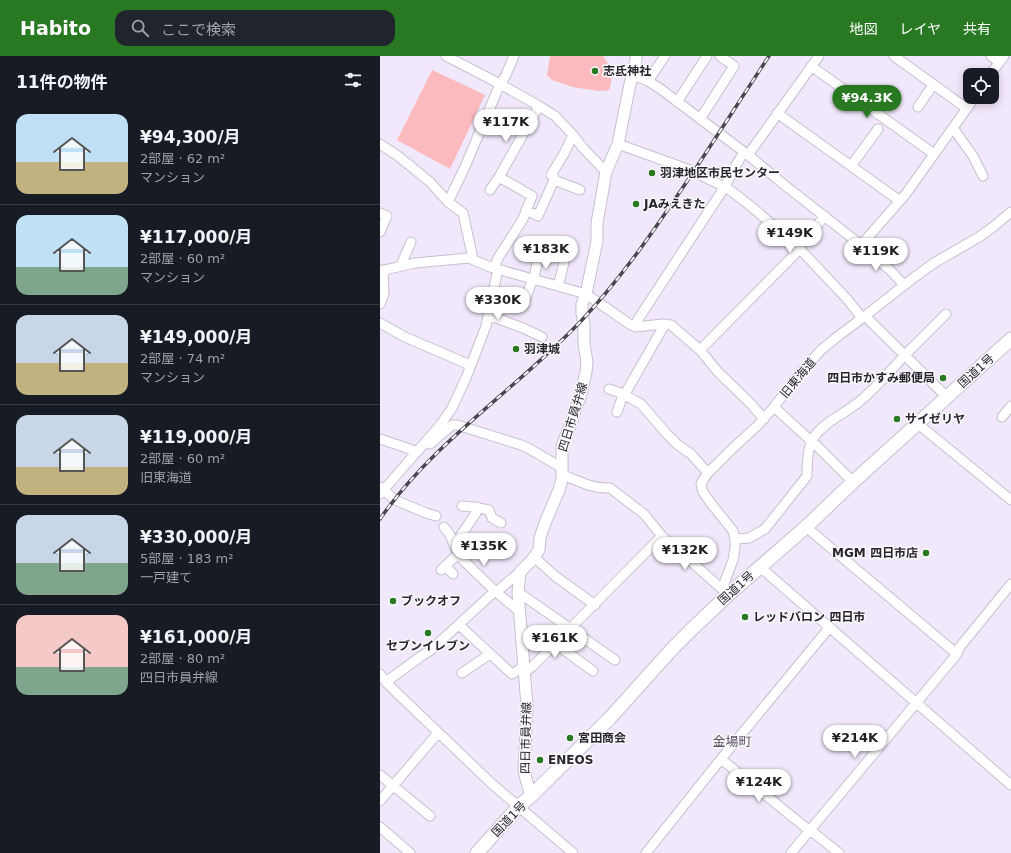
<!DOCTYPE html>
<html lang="ja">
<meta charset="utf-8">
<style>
body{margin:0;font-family:"DejaVu Sans","Noto Sans JP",sans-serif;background:#20242c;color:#f1f3f6;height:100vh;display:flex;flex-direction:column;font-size:15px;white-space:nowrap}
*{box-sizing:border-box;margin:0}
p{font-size:13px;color:#9ea1a6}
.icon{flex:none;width:22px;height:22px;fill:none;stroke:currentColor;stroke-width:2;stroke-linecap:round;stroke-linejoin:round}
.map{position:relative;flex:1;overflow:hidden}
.details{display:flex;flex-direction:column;background:#171b24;width:380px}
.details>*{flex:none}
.fabs{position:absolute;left:583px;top:12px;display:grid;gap:8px}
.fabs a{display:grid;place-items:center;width:36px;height:36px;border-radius:8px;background:#171b24;box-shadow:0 2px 10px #0003;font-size:20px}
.price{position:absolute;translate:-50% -34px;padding:0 9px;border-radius:14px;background:#fff;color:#222;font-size:13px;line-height:26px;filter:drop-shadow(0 1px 2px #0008)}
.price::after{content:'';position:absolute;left:50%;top:24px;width:12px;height:9px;margin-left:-6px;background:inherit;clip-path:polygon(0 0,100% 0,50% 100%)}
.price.on{background:#297923;color:#fff}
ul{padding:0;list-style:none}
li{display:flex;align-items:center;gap:12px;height:100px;padding:0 16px}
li+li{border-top:1px solid #363941}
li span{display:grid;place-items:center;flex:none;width:112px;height:80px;border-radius:12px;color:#555}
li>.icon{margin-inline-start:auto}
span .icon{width:48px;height:48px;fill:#fffc;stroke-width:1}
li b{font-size:17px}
h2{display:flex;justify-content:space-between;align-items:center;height:48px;padding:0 16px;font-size:17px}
header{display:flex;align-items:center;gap:24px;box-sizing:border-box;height:56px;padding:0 20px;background:#297923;color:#fff}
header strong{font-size:19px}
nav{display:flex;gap:22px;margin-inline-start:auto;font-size:14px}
.search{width:280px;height:36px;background:#20242c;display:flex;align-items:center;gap:10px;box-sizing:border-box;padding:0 14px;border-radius:12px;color:#9ea1a6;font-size:15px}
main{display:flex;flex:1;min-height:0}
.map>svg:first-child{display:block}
</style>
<header>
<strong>Habito</strong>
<div class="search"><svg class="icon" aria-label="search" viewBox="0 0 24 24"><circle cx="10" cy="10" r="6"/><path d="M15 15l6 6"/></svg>ここで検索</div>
<nav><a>地図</a><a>レイヤ</a><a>共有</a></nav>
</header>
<main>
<section class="details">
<h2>11件の物件<svg class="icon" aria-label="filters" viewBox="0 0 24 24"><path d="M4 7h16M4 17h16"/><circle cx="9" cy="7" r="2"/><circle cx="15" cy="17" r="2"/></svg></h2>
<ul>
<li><span style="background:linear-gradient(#bfe0f5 60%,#c2b280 0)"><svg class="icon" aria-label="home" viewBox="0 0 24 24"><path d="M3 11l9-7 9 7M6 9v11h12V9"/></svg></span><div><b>¥94,300/月</b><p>2部屋 · 62 m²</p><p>マンション</p></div></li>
<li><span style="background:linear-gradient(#bfe0f5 65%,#7fa58c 0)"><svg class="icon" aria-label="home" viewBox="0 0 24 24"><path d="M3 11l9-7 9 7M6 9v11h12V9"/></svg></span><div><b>¥117,000/月</b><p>2部屋 · 60 m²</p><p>マンション</p></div></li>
<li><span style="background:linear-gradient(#c9d6e8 60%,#c2b280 0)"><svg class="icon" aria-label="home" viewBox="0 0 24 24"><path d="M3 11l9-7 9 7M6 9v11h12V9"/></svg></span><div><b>¥149,000/月</b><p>2部屋 · 74 m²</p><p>マンション</p></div></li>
<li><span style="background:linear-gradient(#c9d6e8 65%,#c2b280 0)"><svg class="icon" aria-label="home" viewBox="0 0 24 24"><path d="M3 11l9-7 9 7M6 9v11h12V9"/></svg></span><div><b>¥119,000/月</b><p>2部屋 · 60 m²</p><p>旧東海道</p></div></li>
<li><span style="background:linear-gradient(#c9d6e8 60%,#7fa58c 0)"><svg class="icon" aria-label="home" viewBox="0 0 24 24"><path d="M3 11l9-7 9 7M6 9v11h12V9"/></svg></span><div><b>¥330,000/月</b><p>5部屋 · 183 m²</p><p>一戸建て</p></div></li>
<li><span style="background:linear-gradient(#f6c9c9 65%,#7fa58c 0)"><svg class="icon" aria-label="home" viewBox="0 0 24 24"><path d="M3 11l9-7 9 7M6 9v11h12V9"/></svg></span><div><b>¥161,000/月</b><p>2部屋 · 80 m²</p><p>四日市員弁線</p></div></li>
</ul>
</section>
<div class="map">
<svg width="631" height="797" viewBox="0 0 631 797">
<rect width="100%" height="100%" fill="#f2e8fb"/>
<path fill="#fbbabd" d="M 171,0 L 223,0 C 232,13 234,19 229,34 L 219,35 L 192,31 L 172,24 L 167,19 L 170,1 Z
M 52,14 L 105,39 L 70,113 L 17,84 Z"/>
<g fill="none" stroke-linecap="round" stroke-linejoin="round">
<g stroke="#c8bed1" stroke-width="11">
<path id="minor" d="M 66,0 L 120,28 L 159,50 L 175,60 L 193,79 L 203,92 L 226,116
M 514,0 L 586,52
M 611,0 L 619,6
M 431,10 L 554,98
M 253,19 L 268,25 L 282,34 L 368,99 L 407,131 L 481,189 L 509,213 L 524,229
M 610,19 L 624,0
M 268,25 L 285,0
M 297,46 L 327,0
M 538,51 L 553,29
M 397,57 L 520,145
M 320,63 L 354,10 L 340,0
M 573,72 L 593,100 L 603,120
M 0,88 L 18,100 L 50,126 L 68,146 L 83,157 L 92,198 L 91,203
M 238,88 L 310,114 L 345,131 L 354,137 L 373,152 L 420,193 L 467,243 L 479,258 L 481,263
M 368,99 L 439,0
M 471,110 L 498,73
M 174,124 L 174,121 L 171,119 L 185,96 L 193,79
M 110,134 L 119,121 L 159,50
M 68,146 L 84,113 L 120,28 L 125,21 L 134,0
M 146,154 L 158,160 L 174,124 L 200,134
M 0,157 L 7,160 L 0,176
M 481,189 L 525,139 L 595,41
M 418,191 L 445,160
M 21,209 L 31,186
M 114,212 L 118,202 L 143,163 L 152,140 L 119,121
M 0,215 L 35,207 L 89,202 L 110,211 L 206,238 L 251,269 L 256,271 L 282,268 L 291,269 L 320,294 L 338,316 L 370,347 L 384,363
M 154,223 L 158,201
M 178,230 L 182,215 L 186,196
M 0,248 L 4,238 L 3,214
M 143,250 L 153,222
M 108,259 L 143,272 L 162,281
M 485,260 L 567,341
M 0,267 L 25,281 L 90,309
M 256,271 L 257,265 L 346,129 L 356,109 L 364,96
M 320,294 L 420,193
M 525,299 L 566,258
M 229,333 L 241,337 L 261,348 L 286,377 L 298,389 L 311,398 L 328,417
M 394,351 L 430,384 L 433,386 L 473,426
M 237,356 L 243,339 L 246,336 L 285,268
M 622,361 L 631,350
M 538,368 L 631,444
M 0,383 L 24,391 L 37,396
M 50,388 L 72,369 L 77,369 L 141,389 L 148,392 L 182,412
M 183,419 C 198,425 213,433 230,432 L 264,458 L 282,480 L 342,533
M 0,431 L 15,444 L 46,457 L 56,460
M 0,438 L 61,368 L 72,352 L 86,322 L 106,270 L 118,213
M 82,450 L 93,451 L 109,454 L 112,462 L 121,467
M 64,471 L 70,479 L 78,498 L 84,505 L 115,535 L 140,556
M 426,471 L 577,598
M 355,483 L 369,482 L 385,473 L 427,420 C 427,409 428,389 434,381 C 445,365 465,358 480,345 C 496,332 510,315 525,299
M 73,487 L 77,485 L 96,457 L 97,451
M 154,501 L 175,520 L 215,549
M 65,510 L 73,518
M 380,511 L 631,729
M 61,514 L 78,498
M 116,536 L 140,516
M 138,536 L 235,604
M 349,538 L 342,533 L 353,504 L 355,492 L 355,483 L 353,475 L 330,446 L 323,436 L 321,428 L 323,424 L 328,417 L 351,394 L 377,370 L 394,351 L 416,322 L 441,294 L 457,281 L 485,260 L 532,223 L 554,207 L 599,181 L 613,171 L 631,156
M 79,569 L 132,618 L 145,610
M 176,588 L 213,615
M 145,616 L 153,610 L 282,480
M 82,617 L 110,598
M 0,618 L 6,626 L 17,637 L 111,727 L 193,797
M 6,626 L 40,601 L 51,594 L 115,535
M 341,703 L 430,775
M 0,719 L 50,760
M 0,745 L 58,677
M 0,771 L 30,797
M 430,774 L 459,797
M 266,797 L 341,703 L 449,572
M 411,797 L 577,598 L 579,592 L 631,528"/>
</g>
<g stroke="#c8bed1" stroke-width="13">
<path id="major" d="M 151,740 L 146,723 L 144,714 L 147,650 L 138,536 L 140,516 L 152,504 L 159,494 L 160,482 L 165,467 L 179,434 L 182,423 L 182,390 L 192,365 L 196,351 L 200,342 L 206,316 L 207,306 L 204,288 L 204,268 L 202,258 L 202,248 L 206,238 L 217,185 L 217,167 L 226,116 L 238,88 L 250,28 L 256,4 L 256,0"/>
</g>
<g stroke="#c8bed1" stroke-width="15">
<path id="highway" d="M 97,797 L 138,751 L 151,740 L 230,662 L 292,593 L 312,573 L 349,538 L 426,471 L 473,426 L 631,283"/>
</g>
<use href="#minor" stroke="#fff" stroke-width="9"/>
<use href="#major" stroke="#fff" stroke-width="11"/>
<use href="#highway" stroke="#fff" stroke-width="13"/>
<g stroke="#4a464f" stroke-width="3.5">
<path id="rail" d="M 0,463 C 54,385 137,333 202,264 C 245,218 279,167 314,115 C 339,77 364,38 389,0"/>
</g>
<use href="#rail" stroke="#faf8fc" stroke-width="2" stroke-dasharray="6" stroke-linecap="butt"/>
</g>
<g fill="#297923" stroke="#faf8fc" stroke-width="1.5">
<circle cx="215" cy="15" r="4"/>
<circle cx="272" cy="117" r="4"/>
<circle cx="256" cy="148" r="4"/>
<circle cx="136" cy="293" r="4"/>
<circle cx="563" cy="322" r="4"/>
<circle cx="517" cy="363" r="4"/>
<circle cx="546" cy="497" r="4"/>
<circle cx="13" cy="545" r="4"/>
<circle cx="365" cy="561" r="4"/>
<circle cx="48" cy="577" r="4"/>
<circle cx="190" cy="682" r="4"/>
<circle cx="160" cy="704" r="4"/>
</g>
<g text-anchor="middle" stroke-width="3" stroke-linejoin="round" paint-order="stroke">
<g font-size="12" font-weight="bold" fill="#29262d" stroke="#faf8fc" text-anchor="start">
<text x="223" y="19">志氐神社</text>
<text x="280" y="121">羽津地区市民センター</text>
<text x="264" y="152">JAみえきた</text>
<text x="144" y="297">羽津城</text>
<text x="555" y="326" text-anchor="end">四日市かすみ郵便局</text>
<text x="525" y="367">サイゼリヤ</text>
<text x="538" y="501" text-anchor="end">MGM 四日市店</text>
<text x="21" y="549">ブックオフ</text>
<text x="373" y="565">レッドバロン 四日市</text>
<text x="48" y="594" text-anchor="middle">セブンイレブン</text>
<text x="198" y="686">宮田商会</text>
<text x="168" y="708">ENEOS</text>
</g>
<g font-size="12" fill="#29262d" stroke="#faf8fc">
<text transform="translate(596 315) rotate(-42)" y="4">国道1号</text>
<text transform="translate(418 322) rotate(-50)" y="4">旧東海道</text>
<text transform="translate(193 361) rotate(-73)" y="4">四日市員弁線</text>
<text transform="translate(356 532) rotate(-42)" y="4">国道1号</text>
<text transform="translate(146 682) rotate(-89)" y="4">四日市員弁線</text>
<text transform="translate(129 763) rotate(-46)" y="4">国道1号</text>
</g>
<g font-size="13" fill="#5a5161" stroke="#faf8fc">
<text x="352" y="690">金場町</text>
</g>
</g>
</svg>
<div class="fabs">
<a><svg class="icon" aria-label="locate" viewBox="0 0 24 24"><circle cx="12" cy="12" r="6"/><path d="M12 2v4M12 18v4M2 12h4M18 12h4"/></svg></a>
</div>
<b class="price on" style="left:487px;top:63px">¥94.3K</b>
<b class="price" style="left:126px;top:87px">¥117K</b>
<b class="price" style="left:410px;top:198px">¥149K</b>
<b class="price" style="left:166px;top:214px">¥183K</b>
<b class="price" style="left:496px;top:216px">¥119K</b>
<b class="price" style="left:118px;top:265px">¥330K</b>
<b class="price" style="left:104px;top:511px">¥135K</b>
<b class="price" style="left:305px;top:515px">¥132K</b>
<b class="price" style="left:175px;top:603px">¥161K</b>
<b class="price" style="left:475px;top:703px">¥214K</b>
<b class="price" style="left:379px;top:747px">¥124K</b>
</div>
</main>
